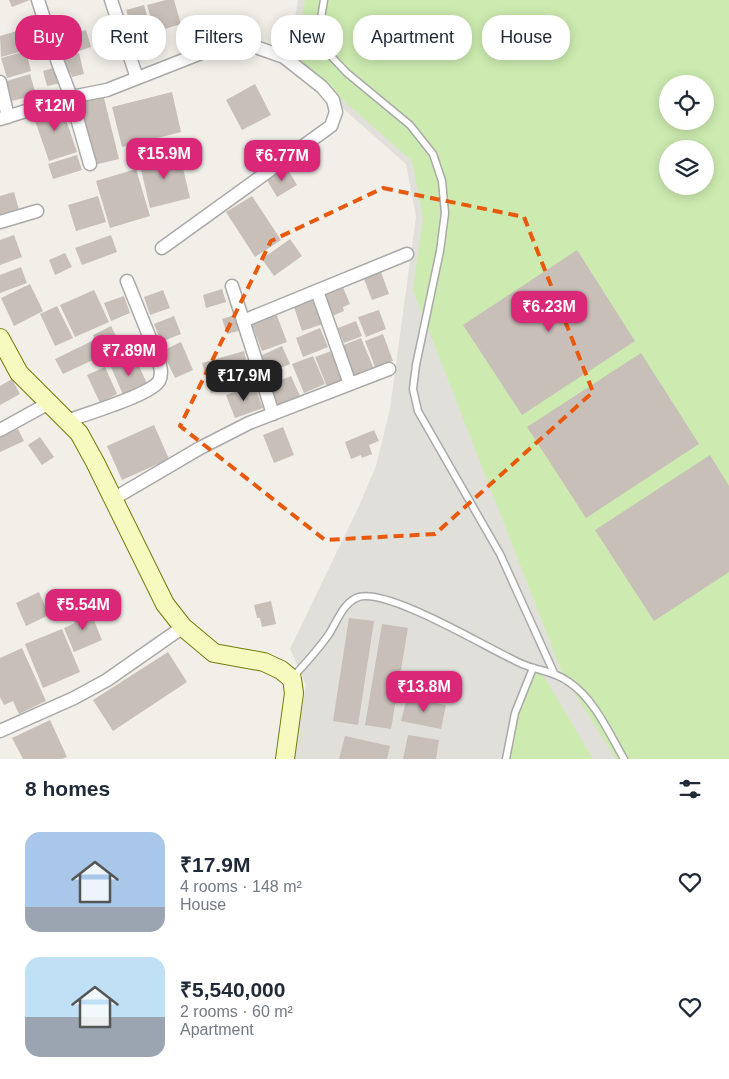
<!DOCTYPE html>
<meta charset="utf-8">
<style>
body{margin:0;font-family:Helvetica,sans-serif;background:#f6f6f7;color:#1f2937;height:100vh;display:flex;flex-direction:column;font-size:19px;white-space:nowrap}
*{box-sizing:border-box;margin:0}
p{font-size:16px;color:#747a83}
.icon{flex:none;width:28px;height:28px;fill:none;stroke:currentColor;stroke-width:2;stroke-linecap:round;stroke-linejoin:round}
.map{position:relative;height:759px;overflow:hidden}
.details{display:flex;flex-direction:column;background:#fff;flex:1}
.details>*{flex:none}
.hud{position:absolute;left:15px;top:15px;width:700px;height:45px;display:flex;gap:10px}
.controls{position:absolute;left:659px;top:75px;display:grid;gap:10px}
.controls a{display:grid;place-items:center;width:55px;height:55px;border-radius:50%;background:#fff;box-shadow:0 2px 12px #0003;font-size:25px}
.price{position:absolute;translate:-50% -42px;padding:0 11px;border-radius:10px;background:#db2777;color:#fff;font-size:16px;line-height:32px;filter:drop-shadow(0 1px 2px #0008)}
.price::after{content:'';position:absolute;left:50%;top:30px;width:15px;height:11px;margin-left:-8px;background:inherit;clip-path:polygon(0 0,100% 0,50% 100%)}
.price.selected{background:#222;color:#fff}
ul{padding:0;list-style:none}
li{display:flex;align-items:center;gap:15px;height:125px;padding:0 25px}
li span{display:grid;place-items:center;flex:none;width:140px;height:100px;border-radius:15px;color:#555}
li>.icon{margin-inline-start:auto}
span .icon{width:60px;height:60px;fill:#fffc;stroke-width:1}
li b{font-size:21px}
h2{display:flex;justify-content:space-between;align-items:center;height:60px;padding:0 25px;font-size:21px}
.pill{padding:0 18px;border-radius:20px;background:#fff;box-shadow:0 2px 12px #0003;font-size:18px;line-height:45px}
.pill.selected{background:#db2777;color:#fff}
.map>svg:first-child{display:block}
</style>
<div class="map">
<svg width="729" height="759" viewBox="0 0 729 759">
<rect width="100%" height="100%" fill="#f2efe9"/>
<path fill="#e1dfda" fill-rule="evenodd" d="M 298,0 L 729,0 L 729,759 L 293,759 L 306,685 L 290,649 L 359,506 L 376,466 L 390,409 L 416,217 L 406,164 L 288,60 ZM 668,84 L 705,84 L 705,121 L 668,121 ZM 668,149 L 705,149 L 705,186 L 668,186 Z"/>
<path fill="#cdebb0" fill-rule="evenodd" d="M 305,0 L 729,0 L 729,759 L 616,759 L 563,675 L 413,290 L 423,217 L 412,161 L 295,58 ZM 668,84 L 705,84 L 705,121 L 668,121 ZM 668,149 L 705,149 L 705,186 L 668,186 Z
M 534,673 L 542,675 L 545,678 L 593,759 L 507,759 L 523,681 L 529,674 Z"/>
<path fill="#c7bfb8" d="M 9,0 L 30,0 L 12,7 Z
M 166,0 L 174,0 L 181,24 L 155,32 L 147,5 Z
M 144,5 L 149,21 L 131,26 L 126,10 Z
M 39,30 L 43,42 L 25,48 L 21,36 Z
M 86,30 L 91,47 L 64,56 L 58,38 Z
M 17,31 L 23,51 L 1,57 L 0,36 Z
M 26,51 L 31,71 L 7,78 L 1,58 Z
M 79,53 L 84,74 L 72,77 L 70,72 L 69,73 L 66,65 L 61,66 L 59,59 Z
M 57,67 L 61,83 L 47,86 L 43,71 Z
M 30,74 L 36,95 L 12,101 L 7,81 Z
M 255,84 L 271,115 L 242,130 L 226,100 Z
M 172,92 L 181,132 L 122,147 L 112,107 Z
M 103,94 L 119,159 L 94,165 L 79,100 Z
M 60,102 L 77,152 L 49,161 L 32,112 Z
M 179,151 L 190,198 L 150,208 L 139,161 Z
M 77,155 L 82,170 L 53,179 L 48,164 Z
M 287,168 L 297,185 L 277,197 L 267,180 Z
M 136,169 L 150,216 L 110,228 L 96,181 Z
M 14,192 L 19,210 L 0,215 L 0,196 Z
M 98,196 L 106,222 L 76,231 L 68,205 Z
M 252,196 L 281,240 L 255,257 L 226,212 Z
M 14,235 L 22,257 L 0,265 L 0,240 Z
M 111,235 L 117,252 L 82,265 L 75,248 Z
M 290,239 L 302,256 L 274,276 L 262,259 Z
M 577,250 L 635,341 L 522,415 L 463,325 Z
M 65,253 L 72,267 L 55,275 L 49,260 Z
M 21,267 L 27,283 L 0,293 L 0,275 Z
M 381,272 L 389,294 L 372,300 L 364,279 Z
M 30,284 L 43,311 L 14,326 L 1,298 Z
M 342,285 L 350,304 L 343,307 L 344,311 L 332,316 L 323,293 Z
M 222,289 L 226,302 L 206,308 L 203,295 Z
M 94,290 L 109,322 L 75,337 L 60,305 Z
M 163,290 L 170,308 L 150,315 L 144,297 Z
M 124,296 L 130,313 L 111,321 L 104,303 Z
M 313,297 L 323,324 L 302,331 L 293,304 Z
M 57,306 L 73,338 L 55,346 L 40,314 Z
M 379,310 L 386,329 L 366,337 L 358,317 Z
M 276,313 L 287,342 L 262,351 L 251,322 Z
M 238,314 L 242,330 L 227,334 L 222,319 Z
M 174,316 L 181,334 L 161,342 L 154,324 Z
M 356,321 L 362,336 L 344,343 L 338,328 Z
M 111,326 L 127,358 L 108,367 L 93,335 Z
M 320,328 L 328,347 L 303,357 L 296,338 Z
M 383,334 L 393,361 L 375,367 L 365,341 Z
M 361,338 L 374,369 L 353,377 L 341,346 Z
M 92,341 L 99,357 L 63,374 L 55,359 Z
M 181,342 L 193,370 L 175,378 L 162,351 Z
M 282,346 L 290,364 L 268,373 L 260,356 Z
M 334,350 L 346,381 L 328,389 L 315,357 Z
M 244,351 L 252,381 L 211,393 L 202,363 Z
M 641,353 L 699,444 L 586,518 L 527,427 Z
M 313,356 L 325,384 L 304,393 L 292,364 Z
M 135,357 L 148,386 L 124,397 L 111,367 Z
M 105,367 L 117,394 L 100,403 L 87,375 Z
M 291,376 L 300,396 L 275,406 L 267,386 Z
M 12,379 L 20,394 L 0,405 L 0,386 Z
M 254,385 L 263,408 L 235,418 L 226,395 Z
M 154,425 L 169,459 L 122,480 L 107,446 Z
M 283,427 L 294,455 L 274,463 L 263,435 Z
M 18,429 L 24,441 L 0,452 L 0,437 Z
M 374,430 L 379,441 L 369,445 L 372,454 L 362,458 L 361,455 L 351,459 L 345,442 Z
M 40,437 L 54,457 L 42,465 L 28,445 Z
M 710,455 L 729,486 L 729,572 L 654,621 L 595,530 Z
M 39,592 L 49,615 L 26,626 L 16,603 Z
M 271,601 L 276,624 L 262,627 L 260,618 L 257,618 L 254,605 Z
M 89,608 L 102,640 L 74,652 L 64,628 L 75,623 L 71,615 Z
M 349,618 L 374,621 L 358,725 L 333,721 Z
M 382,624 L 408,628 L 391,729 L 365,725 Z
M 62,629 L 80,672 L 43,688 L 25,644 Z
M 22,648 L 46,701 L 19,714 L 13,701 L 4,705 L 0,697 L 0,658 Z
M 168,652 L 187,682 L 113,731 L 93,700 Z
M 407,697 L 446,705 L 441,729 L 401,721 Z
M 50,720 L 67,757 L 62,759 L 23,759 L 12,738 Z
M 408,735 L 439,740 L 436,759 L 403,759 Z
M 345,736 L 390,746 L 387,759 L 339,759 Z"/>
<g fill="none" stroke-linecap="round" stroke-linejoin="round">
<g stroke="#a9a9a9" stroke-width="9">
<path id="lane" d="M 324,0 L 320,24 L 321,42 L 329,54 L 347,73 L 410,125 L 433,154 L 442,181 L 445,213 L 440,251 L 416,365 L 413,389 L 418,411 L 500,554 L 554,673
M 292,678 C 305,664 318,650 329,634 C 337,622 342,605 356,598 C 382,585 482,645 510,658 C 517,662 526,666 534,668 C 547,672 558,674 569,682 C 595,700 609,733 624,759
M 506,759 L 515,713 L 533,668"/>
</g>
<g stroke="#a9a9a9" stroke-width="15">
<path id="street" d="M 38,0 L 58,63 L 71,97 L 90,164
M 111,0 L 137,78
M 0,82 L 8,117
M 0,119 L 71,97 L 107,90 L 209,50 L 247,44 L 284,57 L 322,87 L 333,100 L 336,112 L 331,126 L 162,248
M 0,222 L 37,211
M 232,286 L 273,414
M 317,291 L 350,384
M 243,321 L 407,254
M 67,421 C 85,414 151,395 159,381 C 163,374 160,365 158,358 L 127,281
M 0,430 L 49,403
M 113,499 L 200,448 L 249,423 L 389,369
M 0,731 L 74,698 L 107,680 L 183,627"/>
</g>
<g stroke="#707d05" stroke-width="20">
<path id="secondary" d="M 0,338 L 19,373 L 79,433 L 95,462 L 165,604 L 183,627 L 214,653 L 264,662 L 281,670 L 292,679 L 294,693 L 285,759"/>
</g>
<use href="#lane" stroke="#fff" stroke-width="6"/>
<use href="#street" stroke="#fff" stroke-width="12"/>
<use href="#secondary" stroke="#f7fabf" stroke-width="18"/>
</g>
<path fill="none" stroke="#e8590c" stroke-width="4" stroke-dasharray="10 6" stroke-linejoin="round" d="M 383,188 L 524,217 L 593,392 L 435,534 L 325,540 L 180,426 L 271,241 Z"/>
</svg>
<div class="controls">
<a><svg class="icon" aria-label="locate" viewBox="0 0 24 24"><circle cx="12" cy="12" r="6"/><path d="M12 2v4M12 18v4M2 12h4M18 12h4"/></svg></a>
<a><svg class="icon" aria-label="layers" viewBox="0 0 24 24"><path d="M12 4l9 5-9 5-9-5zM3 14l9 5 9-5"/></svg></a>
</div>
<b class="price" style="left:55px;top:132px">₹12M</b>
<b class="price" style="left:164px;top:180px">₹15.9M</b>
<b class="price" style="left:282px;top:182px">₹6.77M</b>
<b class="price" style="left:549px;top:333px">₹6.23M</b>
<b class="price" style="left:129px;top:377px">₹7.89M</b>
<b class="price selected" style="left:244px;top:402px">₹17.9M</b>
<b class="price" style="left:83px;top:631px">₹5.54M</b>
<b class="price" style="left:424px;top:713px">₹13.8M</b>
<div class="hud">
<a class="pill selected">Buy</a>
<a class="pill">Rent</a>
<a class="pill">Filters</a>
<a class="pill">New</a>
<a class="pill">Apartment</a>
<a class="pill">House</a>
</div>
</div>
<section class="details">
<h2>8 homes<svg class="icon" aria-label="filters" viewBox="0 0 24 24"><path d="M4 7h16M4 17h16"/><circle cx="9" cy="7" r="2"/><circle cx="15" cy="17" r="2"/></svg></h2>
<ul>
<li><span style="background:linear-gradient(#a9c7e8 75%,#9aa5b1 0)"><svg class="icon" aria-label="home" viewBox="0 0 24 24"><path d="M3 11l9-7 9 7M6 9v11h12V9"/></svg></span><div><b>₹17.9M</b><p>4 rooms · 148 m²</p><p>House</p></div><svg class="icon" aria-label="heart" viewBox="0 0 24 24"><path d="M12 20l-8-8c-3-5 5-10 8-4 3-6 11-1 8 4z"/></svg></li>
<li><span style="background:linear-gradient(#bfe0f5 60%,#9aa5b1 0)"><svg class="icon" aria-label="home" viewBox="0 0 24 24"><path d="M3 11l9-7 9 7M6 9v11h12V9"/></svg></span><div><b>₹5,540,000</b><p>2 rooms · 60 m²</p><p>Apartment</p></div><svg class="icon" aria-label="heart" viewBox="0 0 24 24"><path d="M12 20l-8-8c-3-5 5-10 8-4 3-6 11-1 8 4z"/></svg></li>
</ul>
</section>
